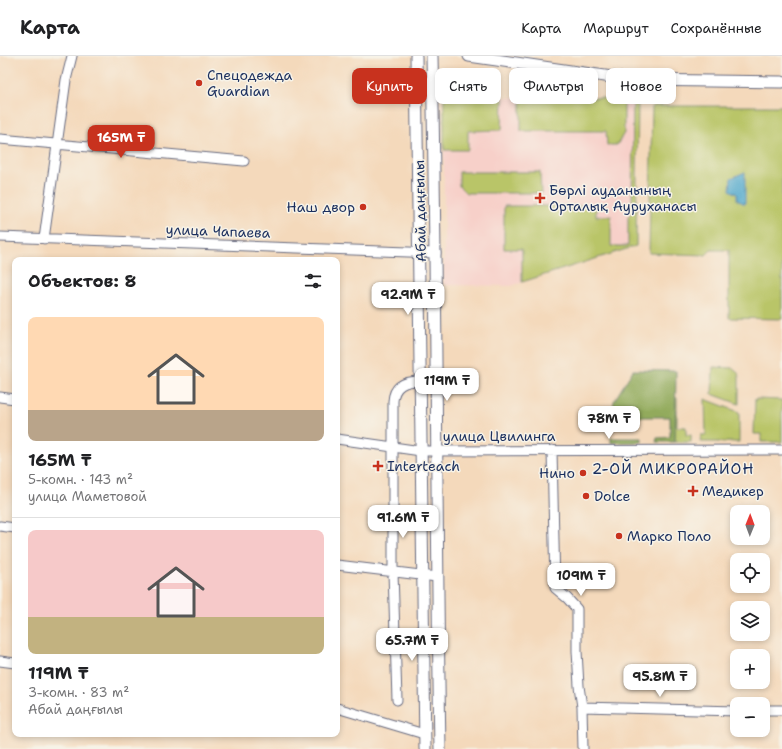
<!DOCTYPE html>
<html lang="ru">
<meta charset="utf-8">
<style>
body{margin:0;font-family:"Shantell Sans",sans-serif;background:#f2f2f2;color:#202124;height:100vh;display:flex;flex-direction:column;font-size:15px;white-space:nowrap}
*{box-sizing:border-box;margin:0}
p{font-size:13px;color:#757577}
.icon{flex:none;width:22px;height:22px;fill:none;stroke:currentColor;stroke-width:2;stroke-linecap:round;stroke-linejoin:round}
.map{position:relative;flex:1;overflow:hidden}
.drawer{position:absolute;left:12px;top:201px;width:328px;height:480px;display:flex;flex-direction:column;background:#fff;border-radius:8px;box-shadow:0 2px 6px #0003}
.drawer>*{flex:none}
.top-card{position:absolute;left:352px;top:12px;width:370px;height:36px;display:flex;gap:8px}
.needle{width:26px;rotate:1deg}
.fabs{position:absolute;left:730px;top:449px;display:grid;gap:8px}
.fabs a{display:grid;place-items:center;width:40px;height:40px;border-radius:8px;background:#fff;box-shadow:0 2px 6px #0003;font-size:20px}
.price{position:absolute;translate:-50% -34px;padding:0 9px;border-radius:8px;background:#fff;color:#222;font-size:13px;line-height:26px;filter:drop-shadow(0 1px 2px #0008)}
.price::after{content:'';position:absolute;left:50%;top:24px;width:12px;height:9px;margin-left:-6px;background:inherit;clip-path:polygon(0 0,100% 0,50% 100%)}
.price.on{background:#c8321e;color:#fff}
ul{padding:0;list-style:none}
li{display:grid;align-content:center;gap:8px;height:212px;padding:0 16px}
li+li{border-top:1px solid #e0e0e0}
li span{display:grid;place-items:center;height:124px;border-radius:8px;color:#555}
li>.icon{margin-inline-start:auto}
span .icon{width:72px;height:72px;fill:#fffc;stroke-width:1}
li b{font-size:17px}
h2{display:flex;justify-content:space-between;align-items:center;height:48px;padding:0 16px;font-size:17px}
.chip{padding:0 14px;border-radius:8px;background:#fff;box-shadow:0 2px 6px #0003;font-size:14px;line-height:36px}
.chip.on{background:#c8321e;color:#fff}
header{display:flex;align-items:center;gap:24px;box-sizing:border-box;height:56px;padding:0 20px;background:#fff;border-bottom:1px solid #e0e0e0}
header strong{font-size:19px}
nav{display:flex;gap:22px;margin-inline-start:auto;font-size:14px}
.map>svg:first-child{display:block}
</style>
<header>
<strong>Карта</strong>
<nav><a>Карта</a><a>Маршрут</a><a>Сохранённые</a></nav>
</header>
<div class="map">
<svg width="782" height="693" viewBox="0 0 782 693">
<rect width="100%" height="100%" fill="#f7f3e8"/>
<filter id="ink" filterUnits="userSpaceOnUse"><feTurbulence type="fractalNoise" baseFrequency=".025" numOctaves="2"/><feDisplacementMap in="SourceGraphic" scale="8" xChannelSelector="R" yChannelSelector="G"/><feConvolveMatrix kernelMatrix="1 2 1 2 8 2 1 2 1" color-interpolation-filters="sRGB"/></filter>
<filter id="wash" filterUnits="userSpaceOnUse"><feTurbulence type="fractalNoise" baseFrequency=".012" numOctaves="4" result="noise"/><feDisplacementMap in="SourceGraphic" scale="16" xChannelSelector="R" yChannelSelector="G"/><feGaussianBlur stdDeviation="0.9" result="paint"/><feColorMatrix in="noise" values="0 0 0 0 0 0 0 0 0 0 0 0 0 0 0 0 0 1.4 0 .05"/><feComposite in="paint" operator="in"/></filter>
<g filter="url(#wash)">
<rect width="100%" height="100%" fill="#f4d9bb"/>
<path fill="#f7d0c9" d="M 444,41 L 638,42 L 636,190 L 511,230 L 444,229 Z"/>
<path fill="#b9c567" stroke="#6a7a62" d="M 444,41 L 503,42 L 502,74 L 468,75 L 468,94 L 444,94 Z
M 521,42 L 624,42 L 624,77 L 617,89 L 607,89 L 606,75 L 521,75 Z
M 633,42 L 638,42 L 636,190 L 522,226 L 522,193 L 504,193 L 504,150 L 596,150 L 596,160 L 611,160 L 611,190 L 628,190 L 628,160 L 632,156 Z
M 652,50 L 782,50 L 782,263 L 729,262 L 729,194 L 711,194 L 706,199 L 649,197 Z
M 459,116 L 540,116 L 541,137 L 466,137 L 459,130 Z
M 713,311 L 732,312 L 739,318 L 739,348 L 712,338 Z
M 675,342 L 677,342 L 677,371 L 686,371 L 686,379 L 691,379 L 691,386 L 675,386 Z
M 705,343 L 739,356 L 739,386 L 700,386 L 701,379 L 706,379 Z
M 755,343 L 782,344 L 782,386 L 761,386 L 761,378 L 754,378 Z"/>
<path fill="#92aa5c" stroke="#566c5d" d="M 633,314 L 676,315 L 675,386 L 656,386 L 657,382 L 670,381 L 670,361 L 611,361 L 614,345 Z
M 611,382 L 642,382 L 642,386 L 611,387 Z"/>
<path fill="#4fa7cc" stroke="#356b95" d="M 745,116 L 745,148 L 737,144 L 737,138 L 730,134 L 731,122 Z"/>
</g>
<g filter="url(#ink)">
<g fill="none" stroke-linecap="round" stroke-linejoin="round">
<g stroke="#676a7f" stroke-width="11">
<path id="minor" d="M 0,83 L 244,105
M 0,181 L 436,197
M 44,183 L 66,24 L 72,0
M 0,341 L 15,343
M 337,383 L 421,395 L 782,394
M 552,394 L 555,532 L 567,542 L 577,553 L 577,595 L 579,630 L 582,651 L 583,693
M 0,470 L 15,472
M 337,509 L 437,521
M 0,605 L 15,607
M 397,644 L 393,516 L 393,345 C 394,329 405,325 420,325
M 582,651 L 737,655
M 337,652 L 424,678
M 763,654 L 782,654"/>
</g>
<g stroke="#676a7f" stroke-width="13">
<path id="tertiary" d="M 416,0 L 425,693
M 432,0 C 437,231 436,462 440,693
M 469,0 L 632,24 L 782,26"/>
</g>
<use href="#minor" stroke="#fff" stroke-width="9"/>
<use href="#tertiary" stroke="#fff" stroke-width="11"/>
</g>
</g>
<g fill="#c8321e" stroke="#f7f3e8" stroke-width="1.5">
<circle cx="199" cy="27" r="4"/>
<path d="M538 136h4v4h4v4h-4v4h-4v-4h-4v-4h4z"/>
<circle cx="363" cy="151" r="4"/>
<path d="M376 404h4v4h4v4h-4v4h-4v-4h-4v-4h4z"/>
<circle cx="583" cy="417" r="4"/>
<path d="M691 429h4v4h4v4h-4v4h-4v-4h-4v-4h4z"/>
<circle cx="586" cy="440" r="4"/>
<circle cx="619" cy="480" r="4"/>
</g>
<g text-anchor="middle" stroke-width="3" stroke-linejoin="round" paint-order="stroke">
<g font-size="14" fill="#1b2f5e" stroke="#f7f3e8" text-anchor="start">
<text x="207" y="24">Спецодежда<tspan x="207" dy="16">Guardian</tspan></text>
<text x="549" y="139">Бөрлі ауданының<tspan x="549" dy="16">Орталық Ауруханасы</tspan></text>
<text x="355" y="156" text-anchor="end">Наш двор</text>
<text x="387" y="415">Interteach</text>
<text x="575" y="422" text-anchor="end">Нино</text>
<text x="702" y="440">Медикер</text>
<text x="594" y="445">Dolce</text>
<text x="627" y="485">Марко Поло</text>
</g>
<g font-size="14" fill="#1b2f5e" stroke="#f7f3e8">
<text transform="translate(420 155) rotate(-91)" y="5">Абай даңғылы</text>
<text transform="translate(218 175) rotate(2)" y="5">улица Чапаева</text>
<text x="499" y="385">улица Цвилинга</text>
</g>
<g font-size="15" letter-spacing="1" fill="#1b2f5e" stroke="#f7f3e8">
<text x="673" y="418">2-ОЙ МИКРОРАЙОН</text>
</g>
</g>
</svg>
<div class="fabs">
<a><svg class="needle" viewBox="-14 -14 28 28"><path d="M0-13l5 13h-10z" fill="#e53935"/><path d="M0 13l5-13h-10z" fill="#757577"/></svg></a>
<a><svg class="icon" aria-label="locate" viewBox="0 0 24 24"><circle cx="12" cy="12" r="6"/><path d="M12 2v4M12 18v4M2 12h4M18 12h4"/></svg></a>
<a><svg class="icon" aria-label="layers" viewBox="0 0 24 24"><path d="M12 4l9 5-9 5-9-5zM3 14l9 5 9-5"/></svg></a>
<a>+</a>
<a>−</a>
</div>
<b class="price on" style="left:121px;top:103px">165M ₸</b>
<b class="price" style="left:408px;top:260px">92.9M ₸</b>
<b class="price" style="left:447px;top:346px">119M ₸</b>
<b class="price" style="left:609px;top:384px">78M ₸</b>
<b class="price" style="left:403px;top:483px">91.6M ₸</b>
<b class="price" style="left:581px;top:541px">109M ₸</b>
<b class="price" style="left:412px;top:606px">65.7M ₸</b>
<b class="price" style="left:660px;top:642px">95.8M ₸</b>
<div class="top-card">
<a class="chip on">Купить</a>
<a class="chip">Снять</a>
<a class="chip">Фильтры</a>
<a class="chip">Новое</a>
</div>
<section class="drawer">
<h2>Объектов: 8<svg class="icon" aria-label="filters" viewBox="0 0 24 24"><path d="M4 7h16M4 17h16"/><circle cx="9" cy="7" r="2"/><circle cx="15" cy="17" r="2"/></svg></h2>
<ul>
<li><span style="background:linear-gradient(#ffd9b3 75%,#b9a48a 0)"><svg class="icon" aria-label="home" viewBox="0 0 24 24"><path d="M3 11l9-7 9 7M6 9v11h12V9"/></svg></span><div><b>165M ₸</b><p>5-комн. · 143 m²</p><p>улица Маметовой</p></div></li>
<li><span style="background:linear-gradient(#f6c9c9 70%,#c2b280 0)"><svg class="icon" aria-label="home" viewBox="0 0 24 24"><path d="M3 11l9-7 9 7M6 9v11h12V9"/></svg></span><div><b>119M ₸</b><p>3-комн. · 83 m²</p><p>Абай даңғылы</p></div></li>
</ul>
</section>
</div>
